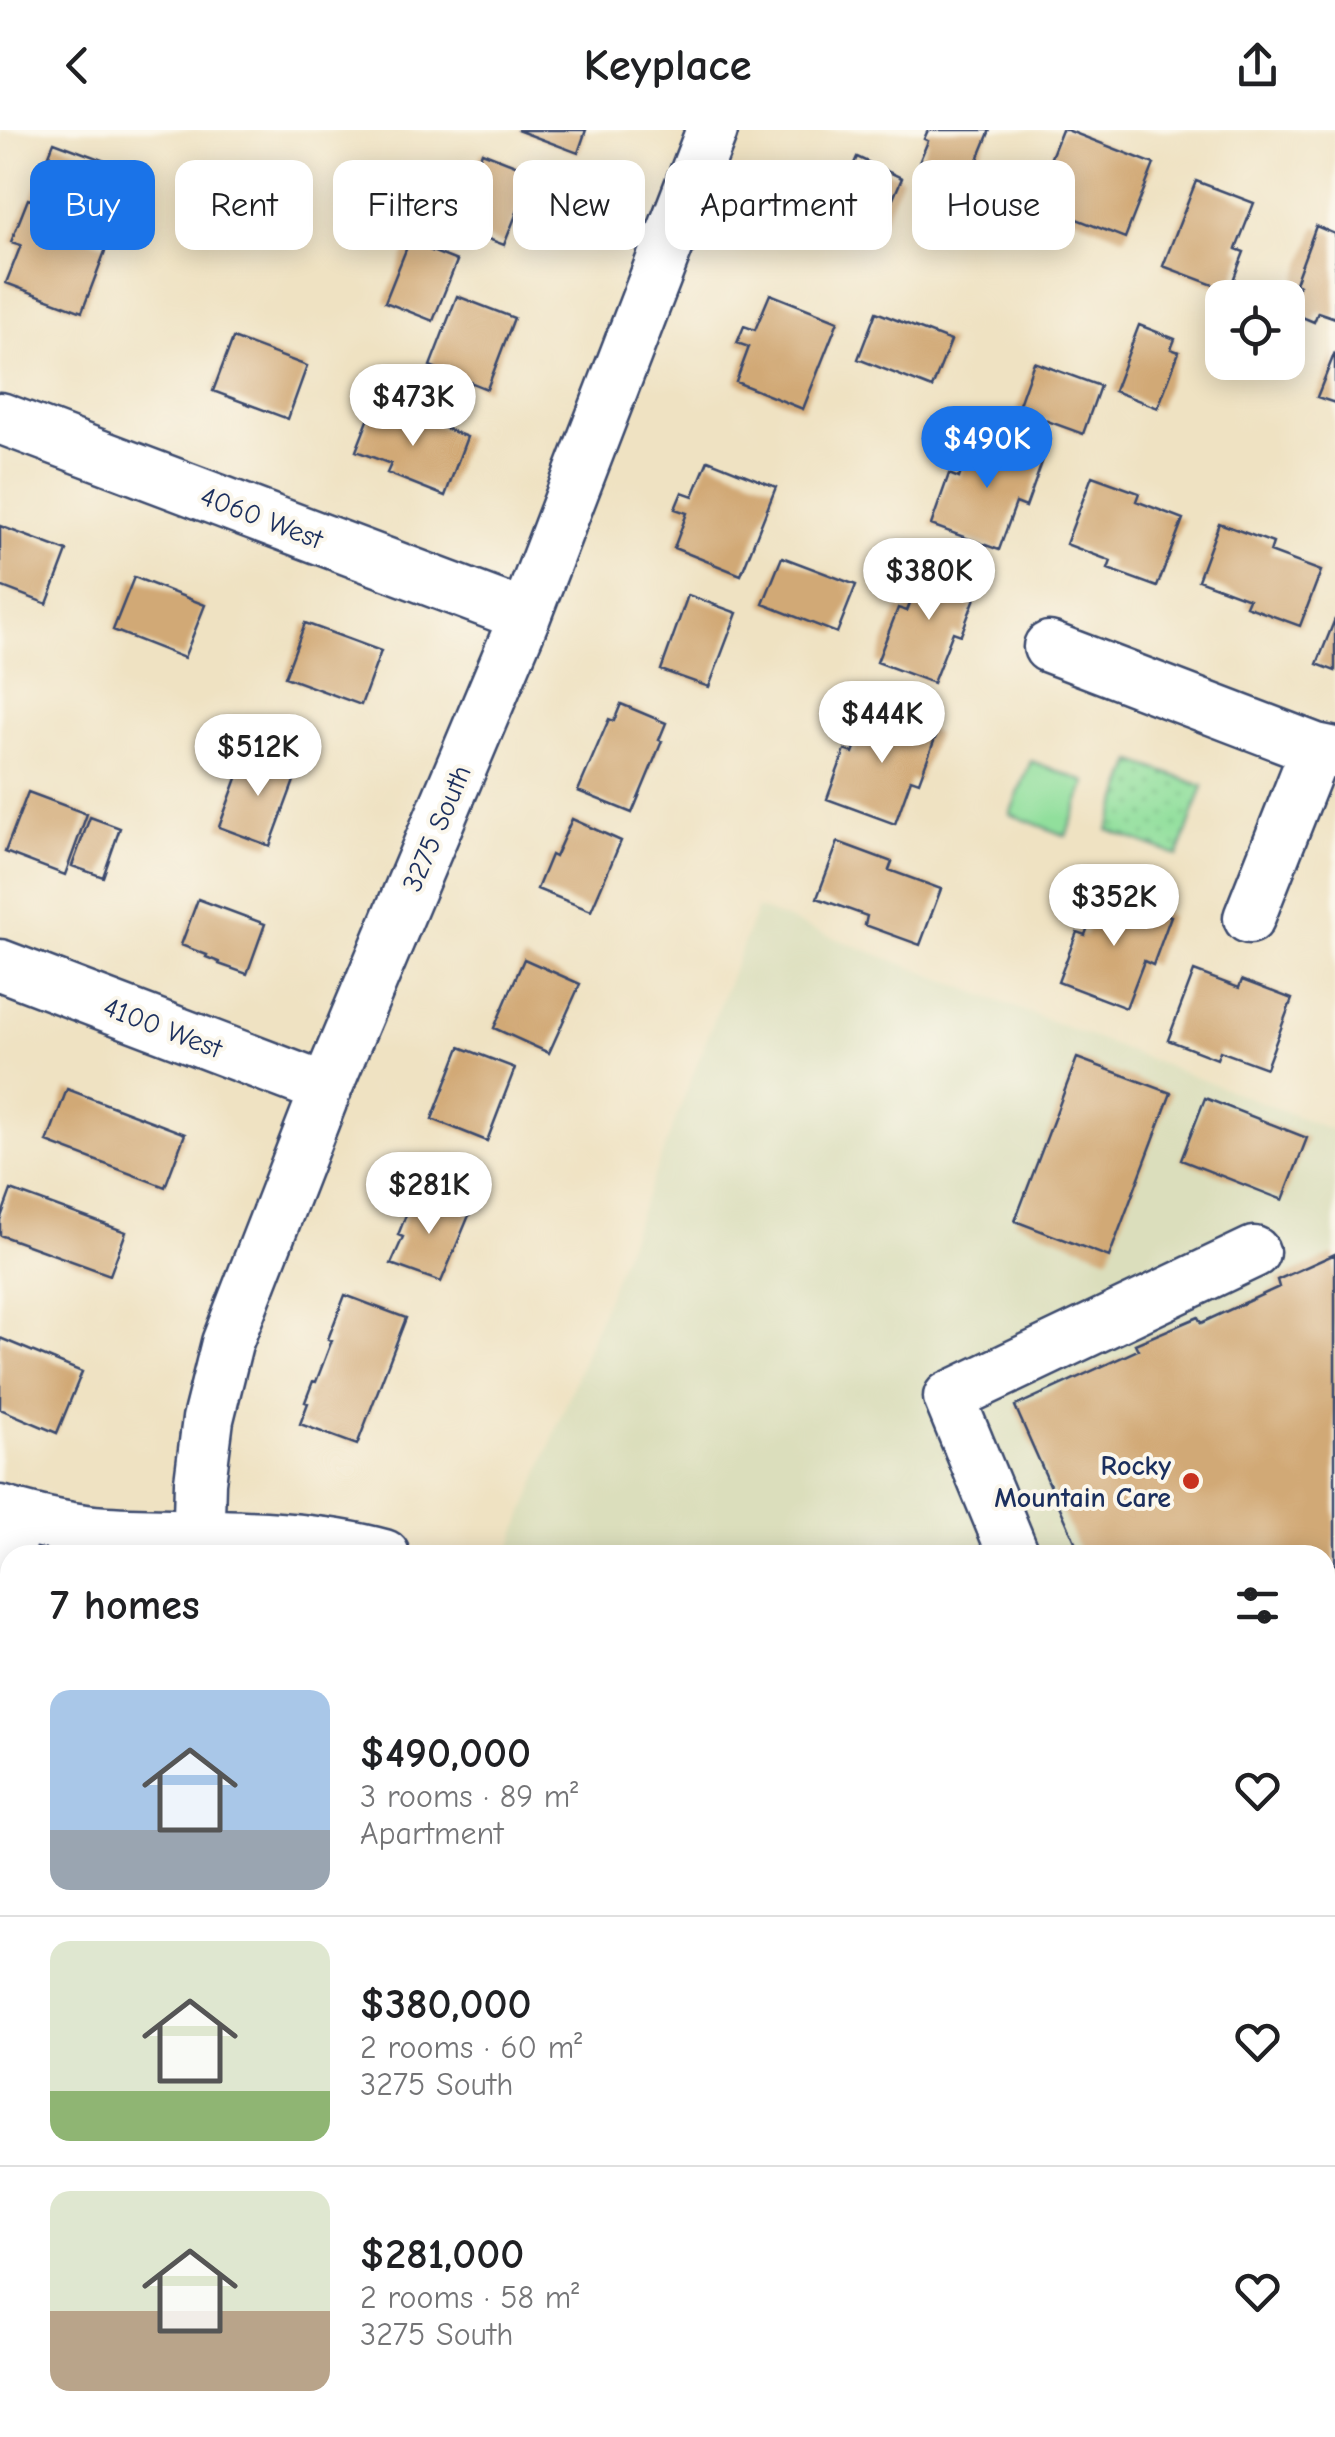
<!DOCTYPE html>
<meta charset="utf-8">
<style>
body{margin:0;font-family:"Comic Neue",sans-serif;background:#f2f2f2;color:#202124;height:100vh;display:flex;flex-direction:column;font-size:38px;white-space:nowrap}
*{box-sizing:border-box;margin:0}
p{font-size:32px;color:#757577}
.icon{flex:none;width:55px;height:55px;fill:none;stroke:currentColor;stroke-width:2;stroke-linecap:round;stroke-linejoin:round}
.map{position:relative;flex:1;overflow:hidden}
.drawer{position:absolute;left:0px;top:1415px;width:1335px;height:892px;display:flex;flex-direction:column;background:#fff;border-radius:30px 30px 0 0;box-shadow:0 5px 25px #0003}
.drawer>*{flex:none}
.guide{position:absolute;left:30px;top:30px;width:1275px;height:90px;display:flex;gap:20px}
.controls{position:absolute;left:1205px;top:150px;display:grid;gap:20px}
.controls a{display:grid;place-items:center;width:100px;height:100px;border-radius:20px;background:#fff;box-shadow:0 5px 25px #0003;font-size:50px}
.price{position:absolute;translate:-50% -85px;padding:0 22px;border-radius:35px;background:#fff;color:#222;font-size:32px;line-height:65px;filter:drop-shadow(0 2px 5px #0008)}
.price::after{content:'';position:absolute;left:50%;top:60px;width:30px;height:22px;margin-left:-15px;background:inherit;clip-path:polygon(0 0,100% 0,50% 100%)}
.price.active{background:#1a73e8;color:#fff}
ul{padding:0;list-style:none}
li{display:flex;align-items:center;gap:30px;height:250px;padding:0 50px}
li+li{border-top:2px solid #e0e0e0}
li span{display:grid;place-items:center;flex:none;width:280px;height:200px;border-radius:20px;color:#555}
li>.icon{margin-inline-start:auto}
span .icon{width:120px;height:120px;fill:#fffc;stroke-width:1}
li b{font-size:42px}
h2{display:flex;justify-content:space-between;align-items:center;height:120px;padding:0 50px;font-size:42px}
.tag{padding:0 35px;border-radius:20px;background:#fff;box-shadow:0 5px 25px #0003;font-size:35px;line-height:90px}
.tag.active{background:#1a73e8;color:#fff}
header{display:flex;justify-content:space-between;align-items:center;height:130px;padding:0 50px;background:#fff;font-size:45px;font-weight:600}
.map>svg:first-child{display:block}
</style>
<header><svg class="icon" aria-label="back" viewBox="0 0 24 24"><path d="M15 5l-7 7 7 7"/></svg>Keyplace<svg class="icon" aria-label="share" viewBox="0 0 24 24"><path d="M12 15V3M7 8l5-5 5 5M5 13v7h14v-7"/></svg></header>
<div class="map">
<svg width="1335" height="2307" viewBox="0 0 1335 2307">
<defs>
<pattern id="green-dots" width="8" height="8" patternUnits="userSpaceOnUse" patternTransform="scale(2.5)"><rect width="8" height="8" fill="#91df9c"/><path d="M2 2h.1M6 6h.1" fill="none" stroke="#7cc089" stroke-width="1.8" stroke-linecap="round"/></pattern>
</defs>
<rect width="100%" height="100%" fill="#fbf7ec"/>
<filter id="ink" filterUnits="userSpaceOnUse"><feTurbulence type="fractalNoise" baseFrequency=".01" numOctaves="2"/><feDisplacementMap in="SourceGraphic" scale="20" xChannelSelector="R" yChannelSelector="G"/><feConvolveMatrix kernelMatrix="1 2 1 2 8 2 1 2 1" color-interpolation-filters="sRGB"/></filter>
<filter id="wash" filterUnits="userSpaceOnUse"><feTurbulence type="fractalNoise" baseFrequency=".0048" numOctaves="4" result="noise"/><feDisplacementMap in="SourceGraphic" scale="40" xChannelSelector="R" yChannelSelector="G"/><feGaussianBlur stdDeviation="2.25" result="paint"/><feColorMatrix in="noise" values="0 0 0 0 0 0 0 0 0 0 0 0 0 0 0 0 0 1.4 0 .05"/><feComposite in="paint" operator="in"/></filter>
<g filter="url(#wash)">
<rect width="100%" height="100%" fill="#efe2c2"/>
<path fill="#dbdebc" d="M 757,778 L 1335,1001 L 1335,2307 L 231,2307 L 206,2298 L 1325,2298 L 1325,1425 L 508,1425 Z"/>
<path fill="url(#green-dots)" stroke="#56877d" stroke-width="2.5" d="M 1133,631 L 1203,656 L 1178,726 L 1108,700 Z"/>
<path fill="#91df9c" stroke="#56877d" stroke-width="2.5" d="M 1031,631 L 1086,652 L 1066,706 L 1010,684 Z"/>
<g id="blocks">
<path fill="#d1a976" d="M 517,0 L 586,0 L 578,23 Z
M 928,0 L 990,0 L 974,39 L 997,49 L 984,80 L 951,66 L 955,59 L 915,42 L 928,11 L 924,9 Z
M 1062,0 L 1067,0 L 1154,34 L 1125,108 L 1033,72 Z
M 54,12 L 113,34 L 85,107 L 107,116 L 82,182 L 6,153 L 21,115 L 11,112 L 28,69 L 31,70 Z
M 482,22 L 533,42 L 504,115 L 454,96 Z
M 857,27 L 902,48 L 883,92 L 837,72 Z
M 1196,51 L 1254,73 L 1236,119 L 1244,122 L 1229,161 L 1163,136 Z
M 1316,96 L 1335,104 L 1335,188 L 1318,182 L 1314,192 L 1290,182 L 1299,155 L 1295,153 Z
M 409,112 L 457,131 L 433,191 L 385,172 Z
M 770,164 L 838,191 L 803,279 L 736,252 L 749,217 L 737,213 L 744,196 L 755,200 Z
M 457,166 L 514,188 L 487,259 L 430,236 Z
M 876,182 L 951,211 L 932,258 L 858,229 Z
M 1139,195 L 1175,209 L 1171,219 L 1179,222 L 1158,278 L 1114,261 Z
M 233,208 L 307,236 L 288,289 L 213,261 Z
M 1335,222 L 1335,273 L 1317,267 Z
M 1034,232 L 1100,256 L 1083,304 L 1017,280 Z
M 374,275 L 408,288 L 410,284 L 467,307 L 445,366 L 387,343 L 391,334 L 356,321 Z
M 975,302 L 1044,327 L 1026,377 L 1016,373 L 999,420 L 931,395 L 949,344 L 959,348 Z
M 708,330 L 776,357 L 741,445 L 674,418 L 687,383 L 675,379 L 682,362 L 693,366 Z
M 1092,346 L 1139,363 L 1136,371 L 1183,389 L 1157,457 L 1108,439 L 1111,431 L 1066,414 Z
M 1219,393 L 1273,413 L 1270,422 L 1321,441 L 1300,496 L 1246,476 L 1249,469 L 1198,450 Z
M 0,396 L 67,421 L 47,474 L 0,456 Z
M 782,427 L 856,455 L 837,503 L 763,474 Z
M 926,432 L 981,452 L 961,505 L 953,502 L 933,553 L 877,532 L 898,478 L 907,481 Z
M 134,447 L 205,475 L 184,528 L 113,500 Z
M 688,465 L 737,483 L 709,557 L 661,540 Z
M 1335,489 L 1335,541 L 1317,534 Z
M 305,493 L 381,521 L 361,575 L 285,547 Z
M 621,574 L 666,593 L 659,610 L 662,611 L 632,683 L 578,661 L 609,589 L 614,591 Z
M 870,578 L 937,603 L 919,652 L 911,649 L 895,694 L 827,669 L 845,620 L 853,623 Z
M 247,621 L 298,640 L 270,716 L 219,697 Z
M 28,662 L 87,684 L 65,745 L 5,722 Z
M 90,687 L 120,698 L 103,747 L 72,736 Z
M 572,689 L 621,711 L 591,781 L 537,759 L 551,725 L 555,727 Z
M 838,712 L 892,732 L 889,740 L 941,759 L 920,815 L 865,795 L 867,786 L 817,768 Z
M 1102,760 L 1171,786 L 1153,835 L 1144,831 L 1126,878 L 1058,852 L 1077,802 L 1085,805 Z
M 198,769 L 265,794 L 247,844 L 219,834 L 219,832 L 206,827 L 207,825 L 181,815 Z
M 524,829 L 580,854 L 549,923 L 494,898 Z
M 1194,841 L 1239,858 L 1242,850 L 1292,869 L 1266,938 L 1220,921 L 1217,929 L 1168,910 Z
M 460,917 L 515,938 L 487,1011 L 432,989 Z
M 1077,928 L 1171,963 L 1109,1127 L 1015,1091 Z
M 67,959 L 185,1004 L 165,1057 L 47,1012 Z
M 1205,968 L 1307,1008 L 1283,1070 L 1181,1030 Z
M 11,1060 L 126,1102 L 110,1145 L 0,1105 L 0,1090 Z
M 415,1062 L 470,1083 L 441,1152 L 391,1134 L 403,1107 L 398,1105 Z
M 1335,1124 L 1335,1434 L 1325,1438 L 1325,1425 L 1081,1425 L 1015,1276 L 1138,1220 L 1135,1214 L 1198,1187 L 1201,1193 L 1279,1157 L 1277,1150 Z
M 345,1165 L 406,1188 L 357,1315 L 300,1294 L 308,1273 L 305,1272 L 313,1251 L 316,1252 L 332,1210 L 328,1209 Z
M 0,1208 L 82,1242 L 57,1303 L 0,1279 Z
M 10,1517 L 10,1656 L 0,1652 L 0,1542 Z
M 0,1711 L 10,1715 L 10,1752 L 0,1776 Z
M 0,2102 L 10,2106 L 10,2180 L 0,2176 Z
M 1325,2208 L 1335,2212 L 1335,2307 L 1250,2307 L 1253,2298 L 1325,2298 Z
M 376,2298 L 604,2298 L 600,2307 L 388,2307 L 374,2302 Z"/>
</g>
</g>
<g filter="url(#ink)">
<use href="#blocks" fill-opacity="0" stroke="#3b4a6d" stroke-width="2.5"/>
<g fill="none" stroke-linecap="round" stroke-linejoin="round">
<g stroke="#3b4a6d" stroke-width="55">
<path id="minor" d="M 0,288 L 525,486
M 1049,517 L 1316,619 L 1335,623
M 1249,788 L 1316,619
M 0,835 L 326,959
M 0,1381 C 34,1391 70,1400 106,1402 C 199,1407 293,1400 384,1425
M 198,1425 L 200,1352 L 208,1289 L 227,1213 L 326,959 L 525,486 L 712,0
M 1014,1425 L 949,1267 L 1254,1122
M 0,1453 L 18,1387
M 1325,1493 L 1335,1492
M 0,1934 L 10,1937
M 1328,2092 L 1335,2074
M 772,2298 L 798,2307
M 677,2307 L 680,2298
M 1180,2307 L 1184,2298"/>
</g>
<use href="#minor" stroke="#fff" stroke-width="50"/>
</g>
</g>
<circle fill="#c8321e" stroke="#fbf7ec" stroke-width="4" cx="1191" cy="1351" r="10"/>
<g text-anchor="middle" stroke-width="8" stroke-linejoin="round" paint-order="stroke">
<g font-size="28" fill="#1b2f5e" stroke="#fbf7ec">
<text transform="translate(262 387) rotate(21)" y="10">4060 West</text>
<text transform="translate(436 698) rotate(-67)" y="10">3275 South</text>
<text transform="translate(163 897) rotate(21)" y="10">4100 West</text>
</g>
<g font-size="28" font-weight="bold" fill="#1b2f5e" stroke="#fbf7ec" text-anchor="end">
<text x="1171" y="1345">Rocky<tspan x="1171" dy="32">Mountain Care</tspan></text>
</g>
</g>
</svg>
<div class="controls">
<a><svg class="icon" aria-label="locate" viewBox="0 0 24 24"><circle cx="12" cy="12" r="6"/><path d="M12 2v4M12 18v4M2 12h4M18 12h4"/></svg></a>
</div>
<b class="price" style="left:413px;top:319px">$473K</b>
<b class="price active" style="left:987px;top:361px">$490K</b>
<b class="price" style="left:929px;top:493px">$380K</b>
<b class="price" style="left:882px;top:636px">$444K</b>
<b class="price" style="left:258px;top:669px">$512K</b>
<b class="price" style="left:1114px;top:819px">$352K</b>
<b class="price" style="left:429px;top:1107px">$281K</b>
<div class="guide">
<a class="tag active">Buy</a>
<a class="tag">Rent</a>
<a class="tag">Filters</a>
<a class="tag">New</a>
<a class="tag">Apartment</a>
<a class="tag">House</a>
</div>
<section class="drawer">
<h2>7 homes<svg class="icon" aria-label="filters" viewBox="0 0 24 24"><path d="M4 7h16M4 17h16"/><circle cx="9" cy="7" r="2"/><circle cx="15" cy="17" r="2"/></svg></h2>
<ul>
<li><span style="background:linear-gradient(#a9c7e8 70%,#9aa5b1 0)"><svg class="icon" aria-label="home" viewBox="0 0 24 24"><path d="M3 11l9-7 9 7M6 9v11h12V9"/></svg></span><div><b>$490,000</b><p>3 rooms · 89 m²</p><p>Apartment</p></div><svg class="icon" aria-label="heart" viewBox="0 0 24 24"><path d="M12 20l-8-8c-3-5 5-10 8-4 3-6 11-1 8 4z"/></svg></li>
<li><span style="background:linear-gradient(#dfe7d0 75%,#8fb573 0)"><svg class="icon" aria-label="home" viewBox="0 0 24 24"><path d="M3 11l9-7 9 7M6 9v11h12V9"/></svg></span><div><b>$380,000</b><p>2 rooms · 60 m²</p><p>3275 South</p></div><svg class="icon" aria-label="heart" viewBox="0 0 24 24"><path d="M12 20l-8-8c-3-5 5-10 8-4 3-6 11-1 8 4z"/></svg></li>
<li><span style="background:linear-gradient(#dfe7d0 60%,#b9a48a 0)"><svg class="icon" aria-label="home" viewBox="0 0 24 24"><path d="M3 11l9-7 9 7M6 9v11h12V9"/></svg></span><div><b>$281,000</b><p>2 rooms · 58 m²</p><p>3275 South</p></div><svg class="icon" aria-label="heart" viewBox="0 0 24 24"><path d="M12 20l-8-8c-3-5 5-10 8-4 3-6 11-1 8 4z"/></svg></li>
</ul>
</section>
</div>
